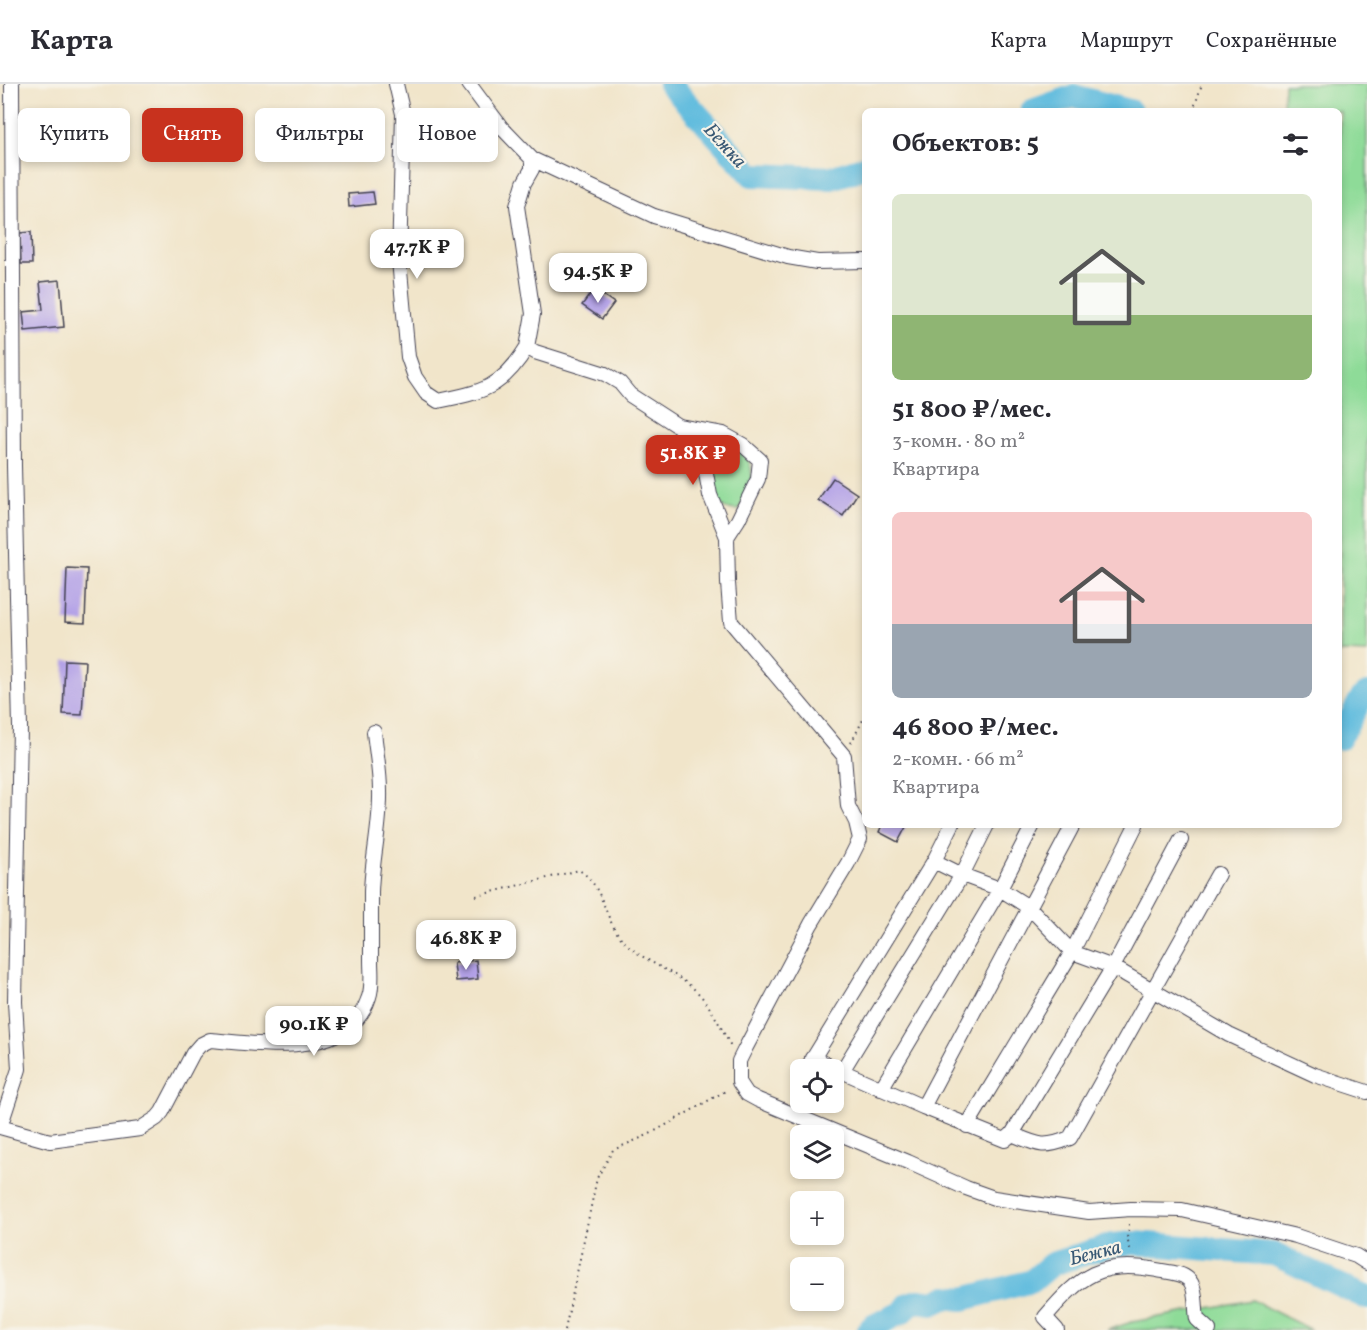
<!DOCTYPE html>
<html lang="ru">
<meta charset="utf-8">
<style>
body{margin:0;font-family:Vollkorn,serif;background:#f2f2f3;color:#2b2b33;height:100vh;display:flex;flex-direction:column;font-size:22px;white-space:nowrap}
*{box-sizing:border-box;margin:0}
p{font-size:20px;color:#7c7c81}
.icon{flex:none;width:33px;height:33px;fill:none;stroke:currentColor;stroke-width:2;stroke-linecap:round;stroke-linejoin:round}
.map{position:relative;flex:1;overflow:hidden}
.drawer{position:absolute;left:862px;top:24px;width:480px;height:720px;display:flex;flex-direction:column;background:#fff;border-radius:9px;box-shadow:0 3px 9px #0003}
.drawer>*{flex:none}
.guide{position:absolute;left:18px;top:24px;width:570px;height:54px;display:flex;gap:12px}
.buttons{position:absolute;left:790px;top:975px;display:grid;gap:12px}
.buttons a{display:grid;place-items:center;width:54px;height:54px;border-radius:9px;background:#fff;box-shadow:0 3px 9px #0003;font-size:30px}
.price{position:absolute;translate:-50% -51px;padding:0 14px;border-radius:12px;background:#fff;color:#222;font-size:20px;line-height:39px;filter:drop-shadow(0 2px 3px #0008)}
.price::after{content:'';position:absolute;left:50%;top:36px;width:18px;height:14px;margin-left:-9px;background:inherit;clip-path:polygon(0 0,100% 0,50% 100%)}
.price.active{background:#c8321e;color:#fff}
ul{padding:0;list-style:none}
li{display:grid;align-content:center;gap:12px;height:318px;padding:0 30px}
li span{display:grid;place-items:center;height:186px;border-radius:9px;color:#555}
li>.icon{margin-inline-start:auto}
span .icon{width:108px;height:108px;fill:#fffc;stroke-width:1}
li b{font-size:26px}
h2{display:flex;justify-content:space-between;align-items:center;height:72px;padding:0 30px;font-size:26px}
.pill{padding:0 21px;border-radius:9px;background:#fff;box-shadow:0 3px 9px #0003;font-size:21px;line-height:54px}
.pill.active{background:#c8321e;color:#fff}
header{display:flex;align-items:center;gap:36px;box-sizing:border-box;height:84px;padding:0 30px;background:#fff;border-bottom:2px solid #e1e1e2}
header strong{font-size:28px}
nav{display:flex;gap:33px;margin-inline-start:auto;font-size:21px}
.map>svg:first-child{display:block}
</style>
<header>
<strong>Карта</strong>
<nav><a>Карта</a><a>Маршрут</a><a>Сохранённые</a></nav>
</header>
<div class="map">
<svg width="1367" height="1246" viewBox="0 0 1367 1246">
<rect width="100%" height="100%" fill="#f7f3e8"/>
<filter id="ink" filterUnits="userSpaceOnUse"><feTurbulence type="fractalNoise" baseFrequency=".0167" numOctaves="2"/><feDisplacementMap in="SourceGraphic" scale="12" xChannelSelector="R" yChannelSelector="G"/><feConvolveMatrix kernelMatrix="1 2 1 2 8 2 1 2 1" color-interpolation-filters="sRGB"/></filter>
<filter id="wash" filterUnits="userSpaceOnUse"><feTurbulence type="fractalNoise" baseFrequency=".008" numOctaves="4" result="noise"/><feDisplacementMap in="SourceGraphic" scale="24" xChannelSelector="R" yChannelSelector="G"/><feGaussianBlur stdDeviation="1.35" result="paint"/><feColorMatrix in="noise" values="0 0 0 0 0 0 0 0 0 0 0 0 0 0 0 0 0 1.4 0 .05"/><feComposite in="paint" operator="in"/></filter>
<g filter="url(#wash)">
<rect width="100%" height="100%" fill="#f1e5ca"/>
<path fill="#8edb98" stroke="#587e6a" stroke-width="1.5" d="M 1284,0 L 1367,0 L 1367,569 L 1342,568 L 1340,570 L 1340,27 L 1283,27 Z
M 702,349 C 721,353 756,368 751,394 C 749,404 743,416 739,426 L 726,425 L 718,418 L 692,358 Z
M 1252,1216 L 1311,1246 L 1107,1246 L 1132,1238 Z"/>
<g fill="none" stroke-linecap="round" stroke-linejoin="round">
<path stroke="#61bcde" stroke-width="24" d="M 670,0 L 752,91 L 831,94 L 866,83
M 1032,27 L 1074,12 L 1130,27
M 1340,654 L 1361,615 L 1367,610
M 869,1246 L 873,1242 L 903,1228 L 909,1220 L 918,1217 L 934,1219 L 946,1213 L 963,1215 L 1032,1197 L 1052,1180 L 1112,1161 L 1135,1159 L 1274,1170 L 1367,1214"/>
</g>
<g id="blocks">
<path fill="#b3a1e7" d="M 63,32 L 68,59 L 39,64 L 35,37 Z
M 373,108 L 375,120 L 349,123 L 348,110 Z
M 31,148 L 32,180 L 21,180 L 20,149 Z
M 60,196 L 64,243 L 25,247 L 23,228 L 43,226 L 40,198 Z
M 594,205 L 614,219 L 602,235 L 582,221 Z
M 833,394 L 857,410 L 843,432 L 818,416 Z
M 67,484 L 87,485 L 85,539 L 65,538 Z
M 65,576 L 85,577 L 82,631 L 63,630 Z
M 882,741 L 907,741 L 898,758 L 879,748 Z
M 476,876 L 478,895 L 456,897 L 454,879 Z"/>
</g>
</g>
<g filter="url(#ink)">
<use href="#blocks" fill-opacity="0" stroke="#413f50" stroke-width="1.5"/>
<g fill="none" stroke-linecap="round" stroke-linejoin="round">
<g stroke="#413f50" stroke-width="16">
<path id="minor" d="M 396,0 L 403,30 L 399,176 L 408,273 L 415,293 L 426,309 L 438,317 C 483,308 502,304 527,263
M 469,0 L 501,43 L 532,75 L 532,85 L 524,99 L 517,122 L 533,230 L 527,263 L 535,268 L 605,290 L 620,299 L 630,311 L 678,342 L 723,350 L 743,361 L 760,376 L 758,395 L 738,436 L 727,453 L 728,499 L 731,538 L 844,672 L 848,722 L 856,738 L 860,755 L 848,779 L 811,840 L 745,965 L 739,977 L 739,998 L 747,1010 L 758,1016 L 908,1078 L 966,1104 L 994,1114 L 1089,1128 L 1131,1125 L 1182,1126 L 1296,1152 L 1356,1172 L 1367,1179
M 532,75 L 654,132 L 788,173 L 817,178 L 866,177
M 678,342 L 705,384 L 710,411 L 727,453
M 934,777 L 962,791 L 1000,805 L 1030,824 L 1072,868 L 1113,883 L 1229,951 L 1315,991 L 1367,1008
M 812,974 L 923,1023 L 1005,1056 L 1012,1050 L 1113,883 L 1181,756
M 806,986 L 934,777 L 952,741
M 842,987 L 962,791 L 987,741
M 881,1005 L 1000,805 L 1033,741
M 923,1023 L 1073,741
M 967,1042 L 1072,868 L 1136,741
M 0,1043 L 19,985 L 15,918 L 20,643 L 14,382 L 12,0
M 0,1043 L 50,1057 L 140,1045 L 157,1034 L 162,1028 L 193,969 L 200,961 L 210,956 C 260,960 349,976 369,913 C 373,902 371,888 371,876 C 371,854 371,831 371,808 C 372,774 381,740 380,707 C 380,687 376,667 374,648
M 1012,1050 C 1038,1061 1043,1065 1070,1054 L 1218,790
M 1057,1246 L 1045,1233 C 1080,1192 1101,1175 1157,1186 C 1166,1188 1181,1188 1188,1195 C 1197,1202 1195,1225 1197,1235 L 1209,1246"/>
</g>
<path stroke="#413f50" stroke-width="2" stroke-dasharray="1.5 4.5" stroke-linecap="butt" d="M 1193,27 L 1202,0
M 719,384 L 732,371
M 851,659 L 866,630
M 476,812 L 579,786 C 604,801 603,834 622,855 C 642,878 673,886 694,905 C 711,920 721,945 732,964
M 1129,1140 L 1127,1154 L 1131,1169
M 565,1246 L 597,1094 L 613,1066 L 650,1050 L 727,1006"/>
<use href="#minor" stroke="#fff" stroke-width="14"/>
</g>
</g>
<g text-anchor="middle" stroke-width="4.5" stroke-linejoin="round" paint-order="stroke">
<g font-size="20" font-style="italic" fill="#385874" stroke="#f7f3e8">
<text transform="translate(726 61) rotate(48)" y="7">Бежка</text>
<text transform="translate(1095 1168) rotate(-14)" y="7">Бежка</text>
</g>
</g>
</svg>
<div class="buttons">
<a><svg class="icon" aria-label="locate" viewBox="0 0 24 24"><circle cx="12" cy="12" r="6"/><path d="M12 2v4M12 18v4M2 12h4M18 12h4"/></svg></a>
<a><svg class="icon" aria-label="layers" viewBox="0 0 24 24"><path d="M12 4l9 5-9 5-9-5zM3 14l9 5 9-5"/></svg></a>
<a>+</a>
<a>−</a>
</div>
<b class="price" style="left:417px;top:196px">47.7K ₽</b>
<b class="price" style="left:598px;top:220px">94.5K ₽</b>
<b class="price active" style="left:693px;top:402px">51.8K ₽</b>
<b class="price" style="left:466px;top:887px">46.8K ₽</b>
<b class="price" style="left:314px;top:973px">90.1K ₽</b>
<div class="guide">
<a class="pill">Купить</a>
<a class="pill active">Снять</a>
<a class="pill">Фильтры</a>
<a class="pill">Новое</a>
</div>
<section class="drawer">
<h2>Объектов: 5<svg class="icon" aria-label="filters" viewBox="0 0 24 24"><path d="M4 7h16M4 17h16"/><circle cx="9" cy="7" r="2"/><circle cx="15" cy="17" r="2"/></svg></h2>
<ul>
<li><span style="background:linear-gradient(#dfe7d0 65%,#8fb573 0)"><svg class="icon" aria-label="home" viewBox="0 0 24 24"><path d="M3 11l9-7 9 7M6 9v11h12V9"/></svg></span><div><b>51 800 ₽/мес.</b><p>3-комн. · 80 m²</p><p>Квартира</p></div></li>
<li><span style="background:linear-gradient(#f6c9c9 60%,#9aa5b1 0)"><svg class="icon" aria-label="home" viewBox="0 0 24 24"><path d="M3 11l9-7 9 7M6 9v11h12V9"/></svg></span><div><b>46 800 ₽/мес.</b><p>2-комн. · 66 m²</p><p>Квартира</p></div></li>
</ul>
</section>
</div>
